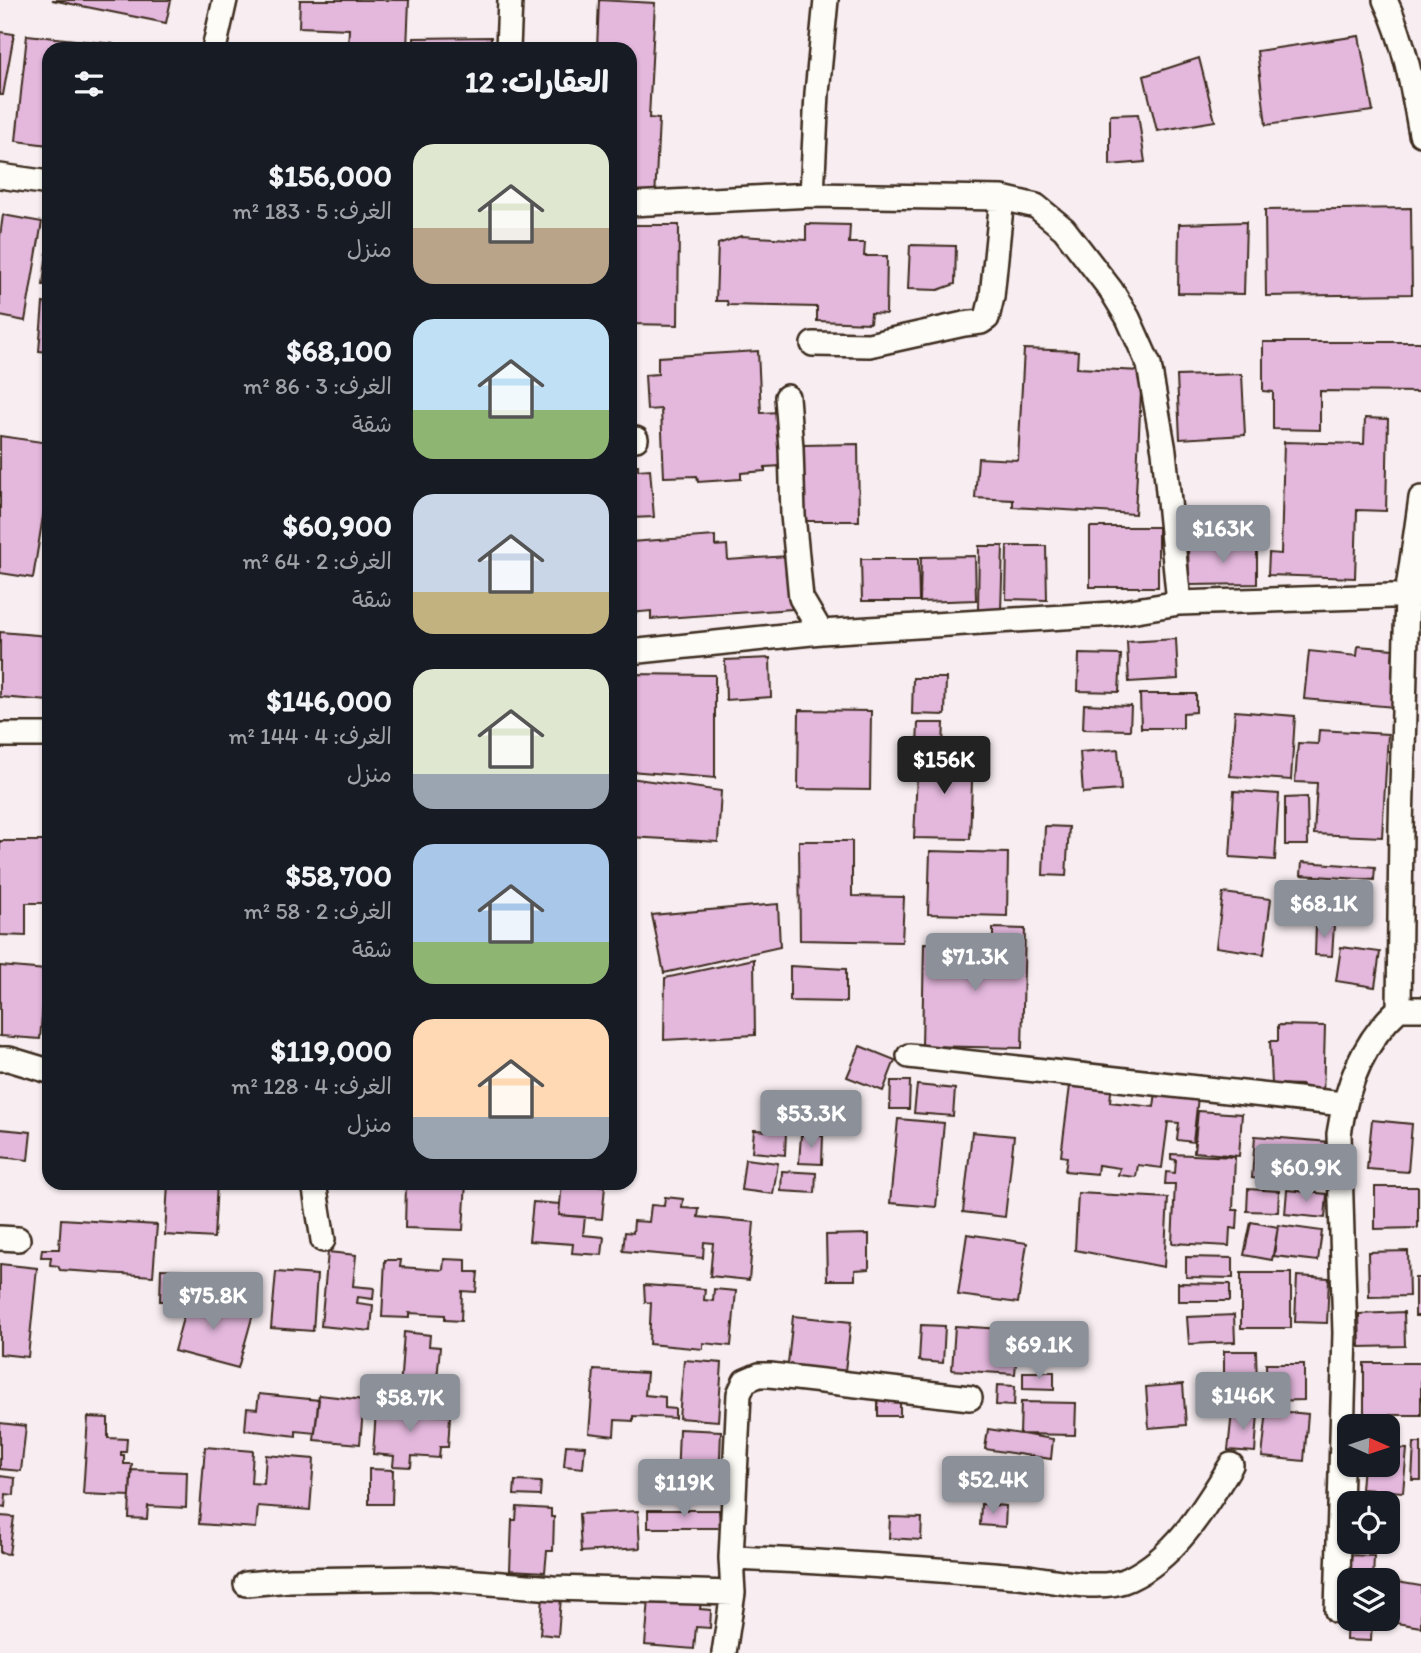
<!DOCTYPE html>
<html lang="ar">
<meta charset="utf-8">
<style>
body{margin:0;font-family:Itim,"Playpen Sans Arabic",sans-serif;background:#242831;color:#f1f3f6;direction:rtl;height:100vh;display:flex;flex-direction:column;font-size:26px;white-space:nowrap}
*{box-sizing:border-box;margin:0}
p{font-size:23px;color:#9ea1a6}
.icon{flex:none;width:38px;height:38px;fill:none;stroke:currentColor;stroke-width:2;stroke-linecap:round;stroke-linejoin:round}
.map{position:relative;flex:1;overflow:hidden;direction:ltr}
.sheet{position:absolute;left:42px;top:42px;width:595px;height:1148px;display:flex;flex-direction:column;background:#171b24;border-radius:21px;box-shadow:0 2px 5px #0004;direction:rtl}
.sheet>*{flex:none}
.needle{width:46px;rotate:93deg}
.tools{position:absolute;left:1337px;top:1414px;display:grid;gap:14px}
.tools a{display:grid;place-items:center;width:63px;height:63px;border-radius:14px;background:#171b24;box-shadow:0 2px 5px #0004;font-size:35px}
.price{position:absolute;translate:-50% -60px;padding:0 16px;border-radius:7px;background:#8c9099;color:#fff;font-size:23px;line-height:46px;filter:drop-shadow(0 2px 4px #0008)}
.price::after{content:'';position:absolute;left:50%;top:42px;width:21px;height:16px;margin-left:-10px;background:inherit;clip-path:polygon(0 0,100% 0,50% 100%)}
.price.on{background:#222;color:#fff}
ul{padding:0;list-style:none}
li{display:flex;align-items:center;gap:21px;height:175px;padding:0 28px}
li span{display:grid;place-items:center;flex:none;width:196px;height:140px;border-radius:21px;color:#555}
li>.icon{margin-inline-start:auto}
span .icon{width:84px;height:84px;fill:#fffc;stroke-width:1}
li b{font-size:30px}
h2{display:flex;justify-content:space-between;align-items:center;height:84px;padding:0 28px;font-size:30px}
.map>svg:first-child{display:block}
</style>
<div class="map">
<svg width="1421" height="1653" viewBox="0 0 1421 1653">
<rect width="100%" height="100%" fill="#f8eef2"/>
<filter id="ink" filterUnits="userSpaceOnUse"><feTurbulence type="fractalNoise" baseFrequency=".0143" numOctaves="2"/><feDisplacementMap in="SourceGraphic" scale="14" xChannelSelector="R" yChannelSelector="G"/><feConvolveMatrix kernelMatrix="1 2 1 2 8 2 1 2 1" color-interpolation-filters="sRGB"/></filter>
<g filter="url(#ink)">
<path fill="#e4b8dd" stroke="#3b2a1e" stroke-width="2" d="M 52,0 L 171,0 L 166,23 Z
M 300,0 L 409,0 L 407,49 L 348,49 L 349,29 L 299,27 Z
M 599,0 L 655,3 L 649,118 L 659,119 L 655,199 L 630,198 L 630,49 L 597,49 Z
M 0,32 L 14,34 L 3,95 L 0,95 Z
M 27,35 L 113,44 L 113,49 L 49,49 L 49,145 L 16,141 Z
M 1359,36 L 1373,111 L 1266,125 L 1257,51 Z
M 491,37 L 491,49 L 414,49 L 414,38 Z
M 1199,58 L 1215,121 L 1157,131 L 1144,76 Z
M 1138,114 L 1145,162 L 1110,165 L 1110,115 Z
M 1411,208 L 1412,294 L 1266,296 L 1265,210 Z
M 3,215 L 42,222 L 25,321 L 0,316 L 0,236 Z
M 1246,222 L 1244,294 L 1178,293 L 1179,224 Z
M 806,224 L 850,225 L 849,243 L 865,243 L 864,256 L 887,256 L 886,314 L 871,313 L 870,323 L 817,321 L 817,307 L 728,305 L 727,301 L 716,301 L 718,244 L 741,236 L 806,240 Z
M 630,225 L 679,225 L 678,325 L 630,324 Z
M 49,234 L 49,285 L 43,285 Z
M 910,245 L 956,246 L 955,284 L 938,290 L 908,289 Z
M 43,303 L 49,304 L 49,352 L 39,351 Z
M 1263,342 L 1421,342 L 1421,392 L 1320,391 L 1320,430 L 1273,429 L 1273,392 L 1263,391 Z
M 1024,349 L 1078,351 L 1077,368 L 1142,371 L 1135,514 L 1013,507 L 1013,500 L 975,498 L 978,458 L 1018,460 Z
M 758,351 L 761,413 L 779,412 L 782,466 L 765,467 L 765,471 L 741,473 L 741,479 L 698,482 L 697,476 L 664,477 L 661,409 L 647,410 L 645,375 L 658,374 L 658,357 Z
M 1242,374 L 1245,435 L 1180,439 L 1177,376 Z
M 1365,418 L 1388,419 L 1386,511 L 1357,510 L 1355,578 L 1268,575 L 1269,553 L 1281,554 L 1284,442 L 1364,444 Z
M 0,436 L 49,443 L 49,480 L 33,578 L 0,573 Z
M 858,444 L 859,521 L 803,521 L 803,445 Z
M 630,465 L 638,465 L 638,470 L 650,469 L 654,517 L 630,518 Z
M 1090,527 L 1158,527 L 1158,587 L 1090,587 Z
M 715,536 L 715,546 L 727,545 L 728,560 L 788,556 L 792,609 L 651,619 L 651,611 L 630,613 L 630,542 Z
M 1257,545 L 1257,584 L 1189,585 L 1188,546 Z
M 979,546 L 1003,546 L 1001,611 L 978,610 Z
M 1007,546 L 1046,546 L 1047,600 L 1006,599 Z
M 975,556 L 976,600 L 920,602 L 921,557 Z
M 861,559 L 918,559 L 919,601 L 862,601 Z
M 0,632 L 49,636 L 49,701 L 0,697 Z
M 1176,639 L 1178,679 L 1129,682 L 1127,642 Z
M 1358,646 L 1393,649 L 1392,659 L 1398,659 L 1394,707 L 1304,699 L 1309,651 L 1357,656 Z
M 1079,654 L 1121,655 L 1119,692 L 1078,691 Z
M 770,658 L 771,697 L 726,700 L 725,660 Z
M 630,674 L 715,675 L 715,778 L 630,771 Z
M 913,678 L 946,678 L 945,715 L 912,714 Z
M 1140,694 L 1196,694 L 1196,712 L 1183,713 L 1183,728 L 1141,728 Z
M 1084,704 L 1131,706 L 1130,730 L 1083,729 Z
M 799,710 L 871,711 L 870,790 L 798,789 Z
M 1235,711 L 1295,716 L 1291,780 L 1230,776 Z
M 918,723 L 944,723 L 943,747 L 917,746 Z
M 1319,730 L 1388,734 L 1382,837 L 1314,834 L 1317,783 L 1295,782 L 1298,743 L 1318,744 Z
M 1118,749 L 1121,790 L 1083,793 L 1080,752 Z
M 918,752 L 973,753 L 970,839 L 914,838 Z
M 630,778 L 721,791 L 718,842 L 630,837 Z
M 1234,791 L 1279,794 L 1275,860 L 1230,857 Z
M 1307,797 L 1308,845 L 1285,845 L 1285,798 Z
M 1045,826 L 1069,827 L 1066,876 L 1043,875 Z
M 0,841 L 49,841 L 49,903 L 26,903 L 26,936 L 0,935 Z
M 799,841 L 852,841 L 852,896 L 904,897 L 902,942 L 800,940 Z
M 930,851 L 1008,853 L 1007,916 L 928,914 Z
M 1302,862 L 1375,867 L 1374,880 L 1301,875 Z
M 1315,887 L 1339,889 L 1336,919 L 1312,917 Z
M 1223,893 L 1271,899 L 1264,954 L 1216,947 Z
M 778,904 L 780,947 L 664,973 L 652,915 Z
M 1316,924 L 1334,925 L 1332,956 L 1315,955 Z
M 993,928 L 1025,929 L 1022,1048 L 922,1046 L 924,943 L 993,945 Z
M 1341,947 L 1380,952 L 1375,987 L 1336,981 Z
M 754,959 L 755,1035 L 664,1040 L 665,978 Z
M 0,966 L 46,970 L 40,1039 L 0,1036 Z
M 790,966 L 846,969 L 846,1002 L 790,1001 Z
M 1278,1025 L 1325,1026 L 1323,1099 L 1302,1098 L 1302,1085 L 1272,1084 L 1270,1041 L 1278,1041 Z
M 860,1046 L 895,1060 L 883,1091 L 847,1077 Z
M 1071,1078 L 1112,1082 L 1110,1102 L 1154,1107 L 1156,1092 L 1198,1097 L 1193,1142 L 1177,1140 L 1179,1123 L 1168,1122 L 1162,1168 L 1138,1165 L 1136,1177 L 1118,1175 L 1120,1168 L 1098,1165 L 1097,1174 L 1065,1171 L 1067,1157 L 1061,1156 Z
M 891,1081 L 910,1081 L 909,1109 L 890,1109 Z
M 917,1085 L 955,1089 L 953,1116 L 914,1113 Z
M 1198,1111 L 1242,1114 L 1239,1156 L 1194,1152 Z
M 898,1119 L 944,1123 L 936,1207 L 890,1203 Z
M 1372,1120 L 1412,1124 L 1408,1172 L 1367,1169 Z
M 0,1129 L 31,1132 L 28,1160 L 0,1157 Z
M 754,1130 L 786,1132 L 785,1155 L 752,1152 Z
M 972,1132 L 1014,1136 L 1005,1217 L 963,1212 Z
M 801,1135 L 823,1136 L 822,1164 L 799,1163 Z
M 1255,1136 L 1330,1142 L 1327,1185 L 1252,1178 Z
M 1171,1154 L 1235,1157 L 1233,1210 L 1238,1210 L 1237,1229 L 1230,1228 L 1229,1246 L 1172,1243 L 1175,1184 L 1165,1184 L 1166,1172 L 1175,1173 L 1176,1160 L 1171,1159 Z
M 745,1159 L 778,1163 L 773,1194 L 741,1190 Z
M 782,1171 L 816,1173 L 815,1193 L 781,1191 Z
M 168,1183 L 217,1183 L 214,1238 L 165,1235 Z
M 406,1183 L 466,1183 L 463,1230 L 405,1228 Z
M 562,1183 L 605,1186 L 602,1219 L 559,1215 Z
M 1375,1187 L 1418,1187 L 1418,1228 L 1375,1229 Z
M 1248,1189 L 1279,1191 L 1278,1212 L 1247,1211 Z
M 1287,1190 L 1327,1194 L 1325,1218 L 1285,1214 Z
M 1078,1193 L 1168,1198 L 1164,1267 L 1075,1250 Z
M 665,1197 L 683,1199 L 682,1208 L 699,1209 L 698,1217 L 754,1222 L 749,1280 L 710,1276 L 713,1243 L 704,1242 L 703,1258 L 623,1251 L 625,1232 L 633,1233 L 634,1221 L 649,1222 L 651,1205 L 664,1206 Z
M 533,1202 L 560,1204 L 559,1215 L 585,1217 L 583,1235 L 604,1237 L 602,1255 L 572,1253 L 573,1244 L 529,1241 Z
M 61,1219 L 157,1225 L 153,1276 L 60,1270 L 58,1266 L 50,1265 L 51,1257 L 41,1257 L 42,1249 L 59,1249 Z
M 1251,1222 L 1278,1227 L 1272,1260 L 1244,1255 Z
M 1278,1225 L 1322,1231 L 1318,1261 L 1274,1256 Z
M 869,1234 L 869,1269 L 855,1270 L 855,1280 L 827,1280 L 826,1235 Z
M 967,1234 L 1027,1243 L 1018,1303 L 958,1295 Z
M 1408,1251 L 1409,1296 L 1369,1297 L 1368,1252 Z
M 328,1252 L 356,1255 L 353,1286 L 374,1288 L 373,1299 L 358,1297 L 357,1303 L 373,1305 L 371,1331 L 321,1326 Z
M 1186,1257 L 1233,1258 L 1233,1278 L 1186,1277 Z
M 444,1259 L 466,1260 L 466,1272 L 478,1272 L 476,1292 L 462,1291 L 461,1321 L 445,1320 L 445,1315 L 409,1313 L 409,1318 L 382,1317 L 385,1260 L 401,1260 L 400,1267 L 443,1270 Z
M 0,1264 L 37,1268 L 28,1357 L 0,1354 Z
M 161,1269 L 185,1270 L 183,1301 L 160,1301 Z
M 276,1272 L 317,1275 L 313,1331 L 271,1328 Z
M 1241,1273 L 1291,1273 L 1291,1328 L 1241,1328 Z
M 1297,1276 L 1329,1278 L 1327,1323 L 1295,1322 Z
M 1415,1278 L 1421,1278 L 1421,1316 L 1415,1316 Z
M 1178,1283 L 1230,1284 L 1230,1301 L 1178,1301 Z
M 644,1285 L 705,1289 L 704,1300 L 713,1301 L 714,1289 L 736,1291 L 731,1346 L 703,1343 L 703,1349 L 649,1344 L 651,1303 L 645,1302 Z
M 189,1296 L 253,1314 L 238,1368 L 174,1351 Z
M 1404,1312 L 1405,1346 L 1360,1347 L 1359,1314 Z
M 1234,1315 L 1235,1342 L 1189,1344 L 1187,1317 Z
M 793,1316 L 851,1322 L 844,1379 L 787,1373 Z
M 921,1325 L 945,1326 L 943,1363 L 919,1361 Z
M 955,1326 L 1019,1330 L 1015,1374 L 952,1370 Z
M 404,1332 L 430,1335 L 429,1346 L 440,1347 L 436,1391 L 400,1389 Z
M 1224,1351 L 1256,1351 L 1257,1385 L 1224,1386 Z
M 684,1360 L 722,1363 L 718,1421 L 679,1418 Z
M 1364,1363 L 1421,1363 L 1421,1415 L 1364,1415 Z
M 1266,1364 L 1304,1364 L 1304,1400 L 1267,1401 Z
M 594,1370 L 647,1373 L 645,1395 L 665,1397 L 665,1408 L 675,1409 L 675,1418 L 633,1416 L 633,1421 L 615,1420 L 614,1436 L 589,1433 Z
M 1023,1372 L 1054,1372 L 1054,1390 L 1023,1389 Z
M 878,1382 L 900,1382 L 900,1416 L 878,1416 Z
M 1183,1384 L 1186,1425 L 1149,1428 L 1146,1387 Z
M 997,1385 L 1015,1386 L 1014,1406 L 996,1405 Z
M 259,1394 L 319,1400 L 315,1433 L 296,1431 L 296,1436 L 245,1430 L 247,1408 L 257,1409 Z
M 319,1395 L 364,1400 L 360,1444 L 314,1440 Z
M 404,1402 L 428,1404 L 428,1415 L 450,1416 L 448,1447 L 440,1447 L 439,1458 L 412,1456 L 411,1467 L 393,1466 L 394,1456 L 373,1454 L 376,1411 L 403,1413 Z
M 1021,1402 L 1076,1403 L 1075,1435 L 1020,1434 Z
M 1267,1410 L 1308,1414 L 1304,1461 L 1262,1457 Z
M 1232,1412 L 1258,1414 L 1255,1452 L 1228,1450 Z
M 88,1417 L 108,1418 L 108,1438 L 127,1439 L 126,1452 L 121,1452 L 121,1455 L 124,1455 L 124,1464 L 132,1464 L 130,1496 L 83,1494 Z
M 0,1423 L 26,1426 L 21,1471 L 0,1469 Z
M 679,1429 L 721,1431 L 719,1483 L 677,1482 Z
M 988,1429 L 1053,1439 L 1051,1459 L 985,1449 Z
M 1414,1443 L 1421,1443 L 1421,1480 L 1412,1480 Z
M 566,1445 L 585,1446 L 583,1468 L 564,1466 Z
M 205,1447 L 253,1451 L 251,1483 L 264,1484 L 266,1455 L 314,1459 L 310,1510 L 258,1506 L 256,1528 L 199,1524 Z
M 1388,1448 L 1407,1449 L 1403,1492 L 1361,1489 L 1363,1465 L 1388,1465 Z
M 369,1469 L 393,1470 L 392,1504 L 369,1504 Z
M 131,1470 L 187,1472 L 186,1508 L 148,1506 L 147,1519 L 129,1518 Z
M 0,1476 L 15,1478 L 14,1495 L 6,1494 L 5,1507 L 0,1506 Z
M 515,1481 L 541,1482 L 540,1496 L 514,1495 Z
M 981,1504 L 1006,1506 L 1005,1527 L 980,1525 Z
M 517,1507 L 551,1509 L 551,1517 L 554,1517 L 553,1551 L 547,1551 L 545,1572 L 510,1570 L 512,1520 L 516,1520 Z
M 648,1510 L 719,1510 L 720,1528 L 648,1528 Z
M 638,1511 L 640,1548 L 581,1552 L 579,1514 Z
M 0,1516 L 14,1517 L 9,1554 L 0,1553 Z
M 890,1517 L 922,1518 L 921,1540 L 889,1538 Z
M 1349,1555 L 1374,1556 L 1373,1580 L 1349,1580 L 1349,1619 L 1372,1619 L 1371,1641 L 1346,1640 Z
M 1391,1581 L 1421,1586 L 1421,1627 L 1384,1621 L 1385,1619 L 1388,1619 Z
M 543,1597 L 561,1598 L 558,1636 L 540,1634 Z
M 649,1599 L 701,1602 L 700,1609 L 711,1610 L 710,1628 L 696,1627 L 694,1649 L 645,1645 Z"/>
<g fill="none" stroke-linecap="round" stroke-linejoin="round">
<g stroke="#3b2a1e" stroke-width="28">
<path id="minor" d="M 1385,0 C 1405,42 1413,89 1421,134
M 214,49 L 225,0
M 508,49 L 510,0
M 0,176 L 49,183
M 812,195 L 817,93 L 826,0
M 630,204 L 812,195 L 1002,198 L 1036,206 L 1064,229 L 1111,290 L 1128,318 L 1149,365 L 1164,451 L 1179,603
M 813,344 L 869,345 L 964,324 L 981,322 L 987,318 L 992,297 L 1002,198
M 787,397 L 791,448 L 793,515 L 801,598 L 821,632
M 630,440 L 636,439
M 630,652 L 821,632 L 1112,614 L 1179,603 L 1421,595
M 0,735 L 49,735
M 1399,1009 L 1401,827 L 1407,596 L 1421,498
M 909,1056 L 1343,1104
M 0,1059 L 9,1059 L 49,1071
M 314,1183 L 323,1240
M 0,1238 L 18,1239
M 731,1558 L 739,1394 L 745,1381 L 759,1375 L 770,1375 L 970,1398
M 246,1584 L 290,1580 L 428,1578 L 553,1588 L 733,1593
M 1337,1611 L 1345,1333 L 1339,1134 C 1346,1087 1363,1041 1399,1009 L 1421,1009
M 724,1653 L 733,1593 L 731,1558 C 827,1561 923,1569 1019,1576 C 1050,1579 1100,1593 1129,1579 C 1176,1557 1205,1507 1231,1465"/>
</g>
<use href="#minor" stroke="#fdfcf7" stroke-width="23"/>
</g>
</g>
</svg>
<div class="tools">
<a><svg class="needle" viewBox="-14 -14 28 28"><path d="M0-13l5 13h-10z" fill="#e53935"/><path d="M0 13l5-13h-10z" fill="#9ea1a6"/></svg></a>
<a><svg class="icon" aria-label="locate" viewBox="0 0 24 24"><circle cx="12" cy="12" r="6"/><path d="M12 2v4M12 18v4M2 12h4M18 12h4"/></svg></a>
<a><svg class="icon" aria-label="layers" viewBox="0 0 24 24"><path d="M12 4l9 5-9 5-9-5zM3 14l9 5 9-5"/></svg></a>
</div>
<b class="price" style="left:1223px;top:565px">$163K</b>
<b class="price on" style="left:944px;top:796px">$156K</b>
<b class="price" style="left:1324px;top:940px">$68.1K</b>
<b class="price" style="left:975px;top:993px">$71.3K</b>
<b class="price" style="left:811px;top:1150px">$53.3K</b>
<b class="price" style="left:1306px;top:1204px">$60.9K</b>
<b class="price" style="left:213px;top:1332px">$75.8K</b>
<b class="price" style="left:1039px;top:1381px">$69.1K</b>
<b class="price" style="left:1243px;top:1432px">$146K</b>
<b class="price" style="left:410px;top:1434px">$58.7K</b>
<b class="price" style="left:993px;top:1516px">$52.4K</b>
<b class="price" style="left:684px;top:1519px">$119K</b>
<section class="sheet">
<h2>العقارات: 12<svg class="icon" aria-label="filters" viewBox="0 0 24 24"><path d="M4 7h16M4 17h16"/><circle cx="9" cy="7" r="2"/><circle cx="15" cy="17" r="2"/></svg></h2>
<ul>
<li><span style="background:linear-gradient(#dfe7d0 60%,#b9a48a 0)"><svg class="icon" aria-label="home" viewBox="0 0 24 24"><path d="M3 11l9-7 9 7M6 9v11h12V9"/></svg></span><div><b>$156,000</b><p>الغرف: 5 · 183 m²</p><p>منزل</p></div></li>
<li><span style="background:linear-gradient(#bfe0f5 65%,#8fb573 0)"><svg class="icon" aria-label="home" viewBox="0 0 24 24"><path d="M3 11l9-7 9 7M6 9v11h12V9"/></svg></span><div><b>$68,100</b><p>الغرف: 3 · 86 m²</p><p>شقة</p></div></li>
<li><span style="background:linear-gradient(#c9d6e8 70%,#c2b280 0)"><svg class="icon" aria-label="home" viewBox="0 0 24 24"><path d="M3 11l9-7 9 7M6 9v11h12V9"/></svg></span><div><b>$60,900</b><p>الغرف: 2 · 64 m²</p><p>شقة</p></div></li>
<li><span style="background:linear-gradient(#dfe7d0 75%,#9aa5b1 0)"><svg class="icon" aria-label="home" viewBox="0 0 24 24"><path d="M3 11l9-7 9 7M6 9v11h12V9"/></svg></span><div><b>$146,000</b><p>الغرف: 4 · 144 m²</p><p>منزل</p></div></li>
<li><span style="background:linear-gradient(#a9c7e8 70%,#8fb573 0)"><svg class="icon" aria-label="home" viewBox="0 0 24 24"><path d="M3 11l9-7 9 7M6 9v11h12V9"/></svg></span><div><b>$58,700</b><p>الغرف: 2 · 58 m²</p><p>شقة</p></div></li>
<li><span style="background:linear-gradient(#ffd9b3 70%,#9aa5b1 0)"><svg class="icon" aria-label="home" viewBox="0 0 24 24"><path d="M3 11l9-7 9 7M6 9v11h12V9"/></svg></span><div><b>$119,000</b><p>الغرف: 4 · 128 m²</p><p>منزل</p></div></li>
</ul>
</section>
</div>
